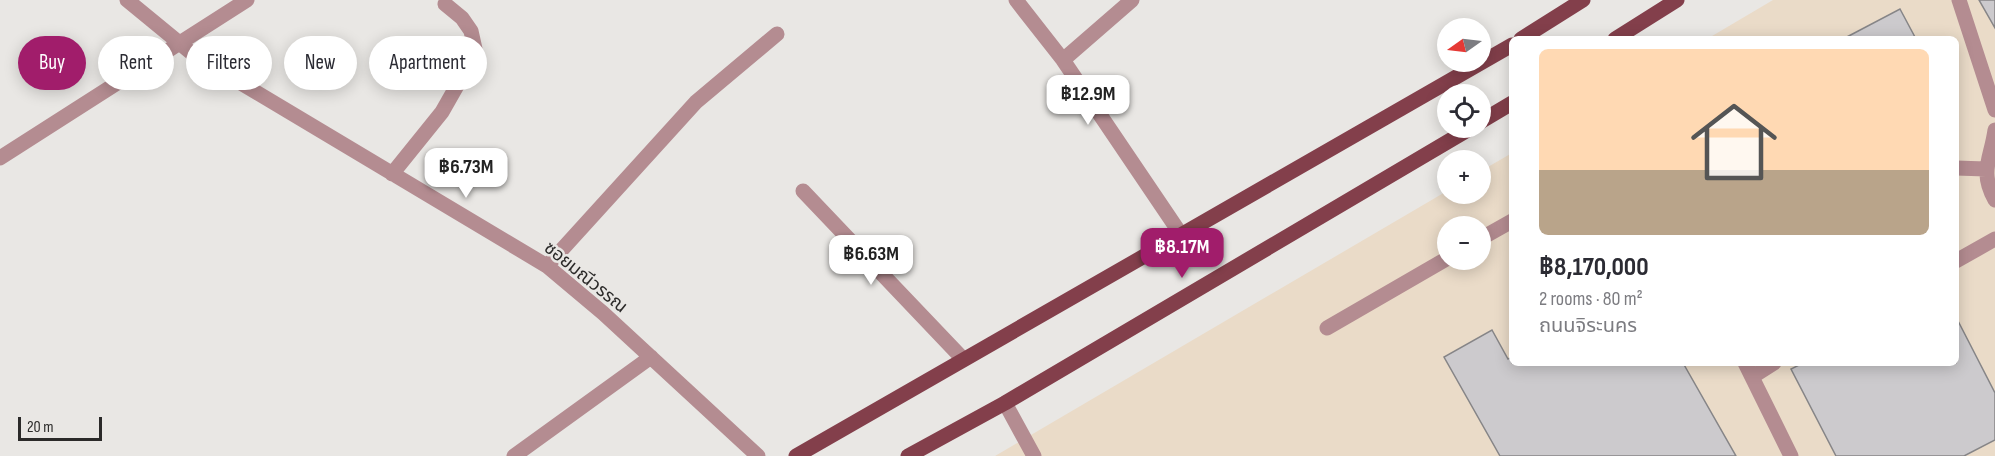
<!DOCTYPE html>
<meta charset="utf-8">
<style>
body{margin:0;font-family:"Sofia Sans Condensed","Noto Sans Thai",sans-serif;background:#f7f7f7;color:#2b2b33;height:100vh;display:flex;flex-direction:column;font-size:22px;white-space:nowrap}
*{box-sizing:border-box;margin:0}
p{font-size:20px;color:#7c7c81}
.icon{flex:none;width:33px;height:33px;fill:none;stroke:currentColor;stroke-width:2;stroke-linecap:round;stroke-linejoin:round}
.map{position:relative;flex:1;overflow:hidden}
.panel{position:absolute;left:1509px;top:36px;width:450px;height:330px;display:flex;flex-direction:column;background:#fff;border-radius:9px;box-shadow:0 3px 15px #0003}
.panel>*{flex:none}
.banner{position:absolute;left:18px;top:36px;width:570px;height:54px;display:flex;gap:12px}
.needle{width:39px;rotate:256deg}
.tools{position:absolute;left:1437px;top:18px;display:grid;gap:12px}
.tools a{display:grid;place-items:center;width:54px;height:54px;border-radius:50%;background:#fff;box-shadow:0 3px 15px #0003;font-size:30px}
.scale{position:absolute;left:18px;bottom:15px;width:84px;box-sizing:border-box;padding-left:6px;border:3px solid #2b2a29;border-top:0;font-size:16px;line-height:21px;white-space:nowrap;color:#2b2a29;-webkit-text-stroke:4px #e9e7e4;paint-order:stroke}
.price{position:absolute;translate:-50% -51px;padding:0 14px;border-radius:12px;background:#fff;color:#222;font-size:20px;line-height:39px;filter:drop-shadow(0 2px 3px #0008)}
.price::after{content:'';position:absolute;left:50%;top:36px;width:18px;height:14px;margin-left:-9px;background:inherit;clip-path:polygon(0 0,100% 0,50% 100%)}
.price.selected{background:#a11d6b;color:#fff}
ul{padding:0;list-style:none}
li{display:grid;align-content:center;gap:12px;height:318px;padding:0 30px}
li+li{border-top:2px solid #e1e1e2}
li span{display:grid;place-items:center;height:186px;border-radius:9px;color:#555}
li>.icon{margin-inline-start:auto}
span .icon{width:108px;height:108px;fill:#fffc;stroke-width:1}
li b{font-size:26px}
.pill{padding:0 21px;border-radius:27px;background:#fff;box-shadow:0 3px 15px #0003;font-size:21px;line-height:54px}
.pill.selected{background:#a11d6b;color:#fff}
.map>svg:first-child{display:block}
</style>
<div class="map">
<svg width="1995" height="456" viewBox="0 0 1995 456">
<rect width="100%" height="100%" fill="#e9e7e4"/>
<path fill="#eadbc8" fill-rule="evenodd" d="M 1773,0 L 1995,0 L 1995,456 L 995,456 L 1447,191 L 1448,194 L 1480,194 L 1481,171 L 1512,153 L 1512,363 L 1956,363 L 1956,39 L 1707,39 ZM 1448,226 L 1480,226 L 1480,260 L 1448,260 Z"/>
<path fill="#cccacd" stroke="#868587" stroke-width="1.5" d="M 1979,0 L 1995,0 L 1995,28 Z
M 1900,9 L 1916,39 L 1843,39 Z
M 1956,317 L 1995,393 L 1995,440 L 1964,456 L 1836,456 L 1791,369 L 1803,363 L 1956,363 Z
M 1492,330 L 1508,359 L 1512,357 L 1512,363 L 1683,363 L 1736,456 L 1500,456 L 1444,357 Z"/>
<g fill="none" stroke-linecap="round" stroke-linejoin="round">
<path stroke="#b48c91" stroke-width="15" d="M 127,0 L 194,55 L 547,266 L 603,313 L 758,456
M 1016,0 L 1063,60 L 1182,236
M 1959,0 L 1995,110
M 1063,60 L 1132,0
M 1995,130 C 1991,159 1979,171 1995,200
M 0,158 L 247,0
M 1956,168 L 1986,169
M 392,174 L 442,112 L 467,68 L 475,49 L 471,31 L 462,18 L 445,4
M 803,191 L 963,359
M 1480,239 L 1512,221
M 1956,261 L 1995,239
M 547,266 L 696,102 L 777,34
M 1327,328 L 1448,258
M 1745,363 L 1791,456
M 1752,377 L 1774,363
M 1005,403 L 1034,456
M 514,456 L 651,357"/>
<path stroke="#833f4b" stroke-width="15" d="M 1521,39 L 1583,0
M 1615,39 L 1677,0
M 1480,122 L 1512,103
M 796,456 L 1512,45
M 908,456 L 1005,403 L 1471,128"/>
</g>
<g text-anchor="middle" stroke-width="5" stroke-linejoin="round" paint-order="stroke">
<g font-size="18" fill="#2b2a29" stroke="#e9e7e4">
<text transform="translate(586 277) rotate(39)" y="6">ซอยมณีวรรณ</text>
</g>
</g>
</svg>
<div class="tools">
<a><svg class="needle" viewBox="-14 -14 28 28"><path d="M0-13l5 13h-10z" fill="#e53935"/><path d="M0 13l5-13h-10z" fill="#7c7c81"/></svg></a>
<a><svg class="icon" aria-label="locate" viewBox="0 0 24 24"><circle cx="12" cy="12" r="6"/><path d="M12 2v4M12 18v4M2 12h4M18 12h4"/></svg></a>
<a>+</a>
<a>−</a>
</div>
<div class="scale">20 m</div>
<b class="price" style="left:1088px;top:126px">฿12.9M</b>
<b class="price" style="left:466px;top:199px">฿6.73M</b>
<b class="price selected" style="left:1182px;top:279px">฿8.17M</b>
<b class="price" style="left:871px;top:286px">฿6.63M</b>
<div class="banner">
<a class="pill selected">Buy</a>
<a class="pill">Rent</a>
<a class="pill">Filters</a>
<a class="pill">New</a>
<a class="pill">Apartment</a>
</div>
<section class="panel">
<ul>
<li><span style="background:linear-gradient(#ffd9b3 65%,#b9a48a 0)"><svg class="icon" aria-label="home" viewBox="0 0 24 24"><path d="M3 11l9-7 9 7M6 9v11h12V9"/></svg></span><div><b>฿8,170,000</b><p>2 rooms · 80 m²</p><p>ถนนจิระนคร</p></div></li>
</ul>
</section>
</div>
